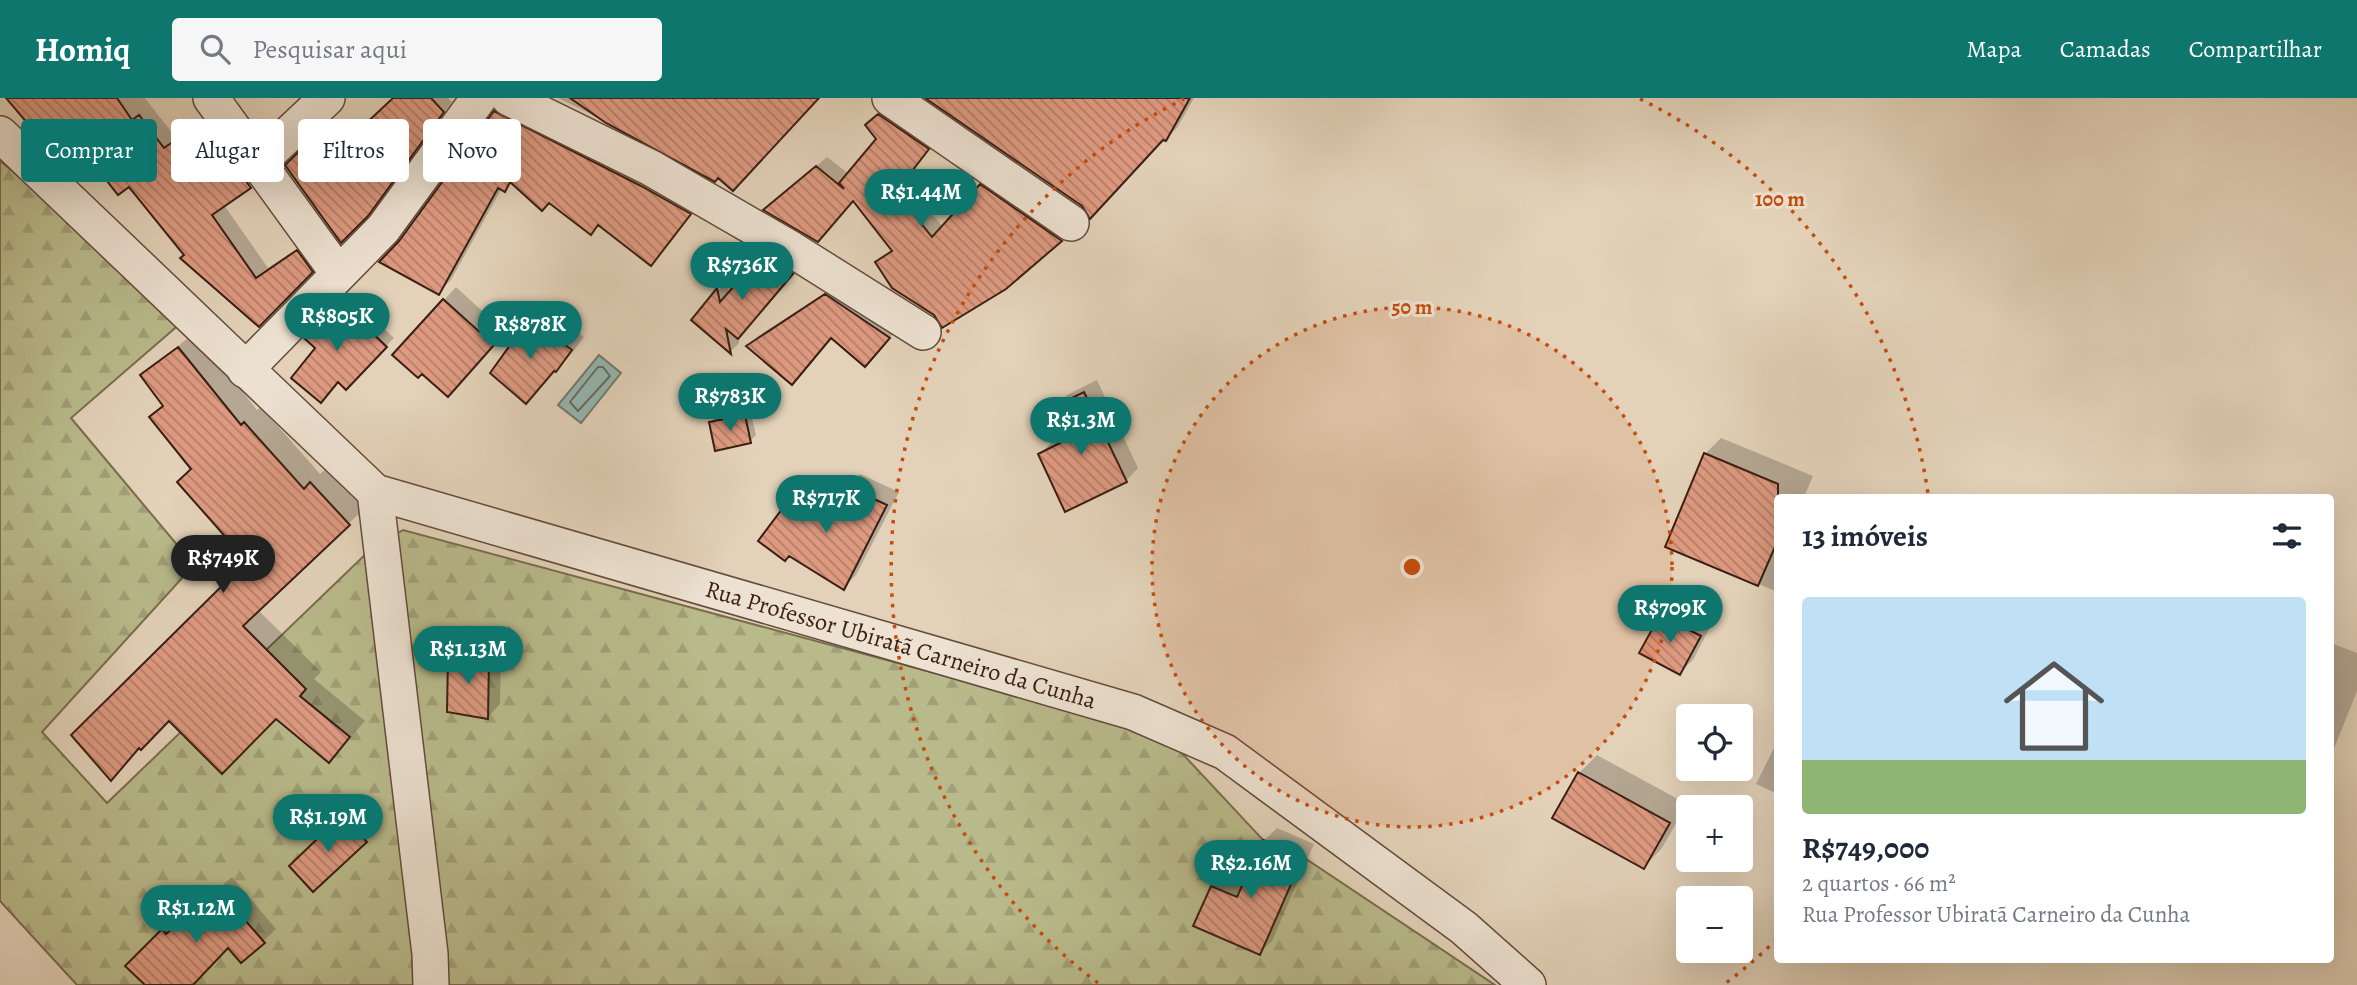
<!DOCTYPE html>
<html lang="pt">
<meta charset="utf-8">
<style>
body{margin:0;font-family:Alegreya,serif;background:#f6f6f7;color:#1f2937;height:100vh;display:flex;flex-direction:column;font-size:26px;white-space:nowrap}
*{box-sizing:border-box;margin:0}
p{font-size:23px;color:#747a83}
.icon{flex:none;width:38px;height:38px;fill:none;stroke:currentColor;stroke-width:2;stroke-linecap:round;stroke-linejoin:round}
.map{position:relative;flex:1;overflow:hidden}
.sheet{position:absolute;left:1774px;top:396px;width:560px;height:469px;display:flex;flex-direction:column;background:#fff;border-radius:7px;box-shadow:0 7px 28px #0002}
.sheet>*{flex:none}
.banner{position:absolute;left:21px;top:21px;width:665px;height:63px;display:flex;gap:14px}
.buttons{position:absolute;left:1676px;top:606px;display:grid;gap:14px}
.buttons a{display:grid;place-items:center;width:77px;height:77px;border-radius:7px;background:#fff;box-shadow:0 7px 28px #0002;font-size:35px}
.price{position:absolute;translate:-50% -60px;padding:0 16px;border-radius:24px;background:#0f766e;color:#fff;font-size:23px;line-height:46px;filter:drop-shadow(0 2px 4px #0008)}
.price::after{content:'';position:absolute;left:50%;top:42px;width:21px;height:16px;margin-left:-10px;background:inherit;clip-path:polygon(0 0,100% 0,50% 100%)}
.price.current{background:#222;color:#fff}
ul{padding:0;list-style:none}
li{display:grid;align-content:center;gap:14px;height:371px;padding:0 28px}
li span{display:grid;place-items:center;height:217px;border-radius:7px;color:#555}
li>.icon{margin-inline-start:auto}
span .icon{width:126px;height:126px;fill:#fffc;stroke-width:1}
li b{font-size:30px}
h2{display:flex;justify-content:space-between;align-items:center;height:84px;padding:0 28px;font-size:30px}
.pill{padding:0 24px;border-radius:7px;background:#fff;box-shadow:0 7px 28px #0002;font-size:24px;line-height:63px}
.pill.current{background:#0f766e;color:#fff}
header{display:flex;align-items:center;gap:42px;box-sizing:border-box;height:98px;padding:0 35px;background:#0f766e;color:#fff}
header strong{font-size:33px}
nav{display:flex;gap:38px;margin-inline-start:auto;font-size:24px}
.search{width:490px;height:63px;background:#f6f6f7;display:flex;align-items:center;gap:18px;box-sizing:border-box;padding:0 24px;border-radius:7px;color:#747a83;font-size:26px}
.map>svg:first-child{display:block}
</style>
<header>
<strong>Homiq</strong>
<div class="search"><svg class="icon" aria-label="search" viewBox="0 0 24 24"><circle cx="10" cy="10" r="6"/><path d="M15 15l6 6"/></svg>Pesquisar aqui</div>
<nav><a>Mapa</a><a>Camadas</a><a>Compartilhar</a></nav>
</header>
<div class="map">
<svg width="2357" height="887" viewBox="0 0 2357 887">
<defs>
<pattern id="forest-firs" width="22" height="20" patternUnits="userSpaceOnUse" patternTransform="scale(1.75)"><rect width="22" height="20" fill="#b9ba8b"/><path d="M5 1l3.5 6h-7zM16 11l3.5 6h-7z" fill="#a09f77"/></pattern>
<pattern id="building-back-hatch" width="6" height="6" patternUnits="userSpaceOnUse" patternTransform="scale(1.75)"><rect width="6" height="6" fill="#de9a81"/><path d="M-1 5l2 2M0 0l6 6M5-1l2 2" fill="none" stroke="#b57d68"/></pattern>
</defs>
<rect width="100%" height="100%" fill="#e3d2b9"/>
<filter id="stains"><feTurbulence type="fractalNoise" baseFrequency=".00286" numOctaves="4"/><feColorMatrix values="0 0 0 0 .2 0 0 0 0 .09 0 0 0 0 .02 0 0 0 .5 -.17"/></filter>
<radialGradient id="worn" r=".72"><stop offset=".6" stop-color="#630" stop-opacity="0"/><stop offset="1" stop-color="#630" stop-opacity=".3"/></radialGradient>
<path fill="url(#forest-firs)" stroke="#7a6c4e" stroke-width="2" d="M 0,63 L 189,218 L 71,320 L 194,467 L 42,634 L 107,705 L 371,451 L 403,432 L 1165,637 L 1263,742 L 1303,759 L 1495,887 L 77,887 L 0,803 Z"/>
<path fill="#95b7b1" stroke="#717a71" stroke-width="2" d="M 599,257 L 621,275 L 581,325 L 558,307 Z"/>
<path fill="#0003" d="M 8,0 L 145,0 L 176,40 L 215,13 L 261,77 L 224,107 L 268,170 L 309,143 L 322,162 L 259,226 L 186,156 L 129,87 L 82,48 Z
M 393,0 L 448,0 L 452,4 L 376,107 L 341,142 L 287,68 L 321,35 L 337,54 Z
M 558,0 L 818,0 L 719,78 Z
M 925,0 L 1194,0 L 1177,30 L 1166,41 L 1084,107 Z
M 508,2 L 701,104 L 651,165 L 599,126 L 591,134 L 549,103 L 513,84 L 505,92 L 502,90 L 451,182 L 439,194 L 400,144 Z
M 890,7 L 938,40 L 905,83 L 943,129 L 991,77 L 1071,131 L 1005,189 L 935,216 L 877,164 L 892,151 L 854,101 L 818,142 L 766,111 L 827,59 L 849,76 L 879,41 L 878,17 Z
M 771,149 L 800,166 L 738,239 L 739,245 L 731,253 L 693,222 L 726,184 L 729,196 Z
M 837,187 L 899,229 L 875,256 L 832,239 L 792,285 L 748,248 L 758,238 Z
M 456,189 L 505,234 L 460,284 L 444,202 Z
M 349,197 L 394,240 L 346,290 L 307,240 Z
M 543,209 L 584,239 L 568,260 L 556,272 L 493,275 Z
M 195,234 L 257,312 L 261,309 L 320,376 L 327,370 L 365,410 L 258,512 L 321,574 L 314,581 L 365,623 L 329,663 L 276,619 L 222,673 L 240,452 L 193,370 L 151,319 L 164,306 L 143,278 Z
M 1097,282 L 1138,370 L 1126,383 L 1040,356 L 1052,344 L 1067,336 L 1055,309 L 1067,297 Z
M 750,312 L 756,337 L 750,343 L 711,324 L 717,318 Z
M 1721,340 L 1813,378 L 1804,399 L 1778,399 L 1778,494 L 1667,448 L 1705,356 Z
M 860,376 L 899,394 L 856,477 L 844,489 L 792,400 L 804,388 L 837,412 L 848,389 Z
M 1674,505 L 1712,525 L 1693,562 L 1680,574 L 1661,518 Z
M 2331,545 L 2357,555 L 2357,593 L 2331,658 Z
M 462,547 L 501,547 L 500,606 L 488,619 L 450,559 Z
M 1778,642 L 1778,696 L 1756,686 Z
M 1597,657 L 1687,706 L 1662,750 L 1644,769 L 1579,675 Z
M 356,706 L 378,730 L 313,792 L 291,768 Z
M 1277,730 L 1314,746 L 1272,843 L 1259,855 L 1212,789 L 1225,776 L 1245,785 L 1264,743 Z
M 232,779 L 276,831 L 242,863 L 228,848 L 191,887 L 148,887 L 128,868 L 175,820 L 180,824 Z"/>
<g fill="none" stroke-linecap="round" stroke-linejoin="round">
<path stroke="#686a62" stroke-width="2" d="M 598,269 L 603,269 L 610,278 L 578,313 L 570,304 Z"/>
</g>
<path fill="url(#building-back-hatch)" stroke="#3a1e12" stroke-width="2" d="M 6,0 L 117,0 L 132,22 L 139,17 L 164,50 L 203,23 L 251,90 L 212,117 L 256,180 L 297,152 L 313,174 L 259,229 L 180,160 L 184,157 L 129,89 L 118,97 L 82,51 L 67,61 L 44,27 L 35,34 Z
M 393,0 L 431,0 L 444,14 L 368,118 L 341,145 L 285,67 L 311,42 L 328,61 Z
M 570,0 L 819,0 L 733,93 L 718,80 L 715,84 L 606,25 Z
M 925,0 L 1190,0 L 1166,43 L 1163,42 L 1090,121 L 1082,108 Z
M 494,13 L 641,88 L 691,116 L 651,168 L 598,127 L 591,137 L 549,105 L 542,113 L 510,84 L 505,94 L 498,90 L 439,197 L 379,164 L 399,143 Z
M 878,16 L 929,51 L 896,94 L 932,139 L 980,86 L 1062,143 L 1006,191 L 942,230 L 934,217 L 892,190 L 875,164 L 892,153 L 853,103 L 818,144 L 763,112 L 816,68 L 844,91 L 839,85 L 876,41 L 865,27 Z
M 761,157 L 793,176 L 738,241 L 726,231 L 731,256 L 691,222 L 717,190 L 720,204 Z
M 825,196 L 890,240 L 865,269 L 831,240 L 792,287 L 746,248 Z
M 443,201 L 494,247 L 448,299 L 422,276 L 418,280 L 392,257 Z
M 340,204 L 387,249 L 346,292 L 338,284 L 321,305 L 291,280 L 315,250 L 304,240 Z
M 529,221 L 572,252 L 556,274 L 554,273 L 526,306 L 490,275 Z
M 178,249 L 241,327 L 244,324 L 304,391 L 310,384 L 350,427 L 243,528 L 306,591 L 300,598 L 350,639 L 329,665 L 276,621 L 222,676 L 169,623 L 141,652 L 139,650 L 111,683 L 71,637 L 235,475 L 225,465 L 238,453 L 177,384 L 191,371 L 149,319 L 163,308 L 140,277 Z
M 1084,294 L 1127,384 L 1065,414 L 1038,356 L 1068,341 L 1053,309 Z
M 745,317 L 751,345 L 715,353 L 709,324 Z
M 1704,355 L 1778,386 L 1778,442 L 1758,488 L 1665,449 Z
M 846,388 L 887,407 L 844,492 L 789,458 L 785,463 L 758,443 L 791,399 L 828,427 Z
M 1660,517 L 1701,538 L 1680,577 L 1639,555 Z
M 448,558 L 489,559 L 488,621 L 447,614 Z
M 1578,674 L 1670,725 L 1644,771 L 1552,720 Z
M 342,717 L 367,744 L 313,794 L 289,768 Z
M 1263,742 L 1303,759 L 1260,857 L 1193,828 L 1211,788 L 1237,799 Z
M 218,791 L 265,845 L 241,865 L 228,850 L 193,887 L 145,887 L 125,868 L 162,831 L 166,836 Z"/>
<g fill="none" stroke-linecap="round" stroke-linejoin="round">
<g stroke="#644b3c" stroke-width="38">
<g id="minor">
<path d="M 211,0 L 338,175"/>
<path d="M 509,0 L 651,70 L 791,151 L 923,234"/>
<path d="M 890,0 L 1071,125"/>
<path id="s1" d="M 0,36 L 375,394 L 1133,614 L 1225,654 L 1464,830 L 1528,887"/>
<path d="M 259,64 L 327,0"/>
<path d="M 245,272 L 383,131 L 479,0"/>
<path d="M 375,394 L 430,856 L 431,887"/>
</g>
</g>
<use href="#minor" stroke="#ede2d2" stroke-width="35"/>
</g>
<circle cx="1412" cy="469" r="260" fill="#c54d0d" fill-opacity=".12"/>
<g fill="none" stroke="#c54d0d" stroke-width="3.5" stroke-dasharray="3.5 7">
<circle cx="1412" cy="469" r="260"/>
<path d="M1777 841A521 521 0 0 1 1726 885M1098 885A521 521 0 0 1 1184 1M1640 1A521 521 0 0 1 1928 396"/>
</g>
<g text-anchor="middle" stroke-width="6" stroke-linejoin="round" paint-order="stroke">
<g font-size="24" fill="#3a1e12" stroke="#ede2d2">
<text dy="8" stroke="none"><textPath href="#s1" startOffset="1066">Rua Professor Ubiratã Carneiro da Cunha</textPath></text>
</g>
</g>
<circle cx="1412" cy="469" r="10" fill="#c54d0d" stroke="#ede2d2" stroke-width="3.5"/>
<g font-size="21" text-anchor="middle" font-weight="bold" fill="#c54d0d" stroke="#ede2d2" stroke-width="6" stroke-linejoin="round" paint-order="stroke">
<text x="1780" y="108">100 m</text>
<text x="1412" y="216">50 m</text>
</g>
<rect width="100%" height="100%" filter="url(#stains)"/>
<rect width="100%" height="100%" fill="url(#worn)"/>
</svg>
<div class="buttons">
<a><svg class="icon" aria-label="locate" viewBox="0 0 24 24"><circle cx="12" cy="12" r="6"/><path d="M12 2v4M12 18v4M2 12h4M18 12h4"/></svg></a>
<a>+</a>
<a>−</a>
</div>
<b class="price" style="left:921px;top:131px">R$1.44M</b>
<b class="price" style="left:742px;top:204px">R$736K</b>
<b class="price" style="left:337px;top:255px">R$805K</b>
<b class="price" style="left:530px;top:263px">R$878K</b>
<b class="price" style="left:730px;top:335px">R$783K</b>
<b class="price" style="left:1081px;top:359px">R$1.3M</b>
<b class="price" style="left:826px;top:437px">R$717K</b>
<b class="price current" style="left:223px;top:497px">R$749K</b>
<b class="price" style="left:1670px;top:547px">R$709K</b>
<b class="price" style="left:468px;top:588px">R$1.13M</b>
<b class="price" style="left:328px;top:756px">R$1.19M</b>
<b class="price" style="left:1251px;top:802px">R$2.16M</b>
<b class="price" style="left:196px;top:847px">R$1.12M</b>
<div class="banner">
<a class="pill current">Comprar</a>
<a class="pill">Alugar</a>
<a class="pill">Filtros</a>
<a class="pill">Novo</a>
</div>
<section class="sheet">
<h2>13 imóveis<svg class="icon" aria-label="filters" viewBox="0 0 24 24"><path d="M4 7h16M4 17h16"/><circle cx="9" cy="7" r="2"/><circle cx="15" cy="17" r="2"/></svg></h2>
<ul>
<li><span style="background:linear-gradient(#bfe0f5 75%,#8fb573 0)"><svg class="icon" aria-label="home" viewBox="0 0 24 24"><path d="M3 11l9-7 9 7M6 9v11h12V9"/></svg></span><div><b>R$749,000</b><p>2 quartos · 66 m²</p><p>Rua Professor Ubiratã Carneiro da Cunha</p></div></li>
</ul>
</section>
</div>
